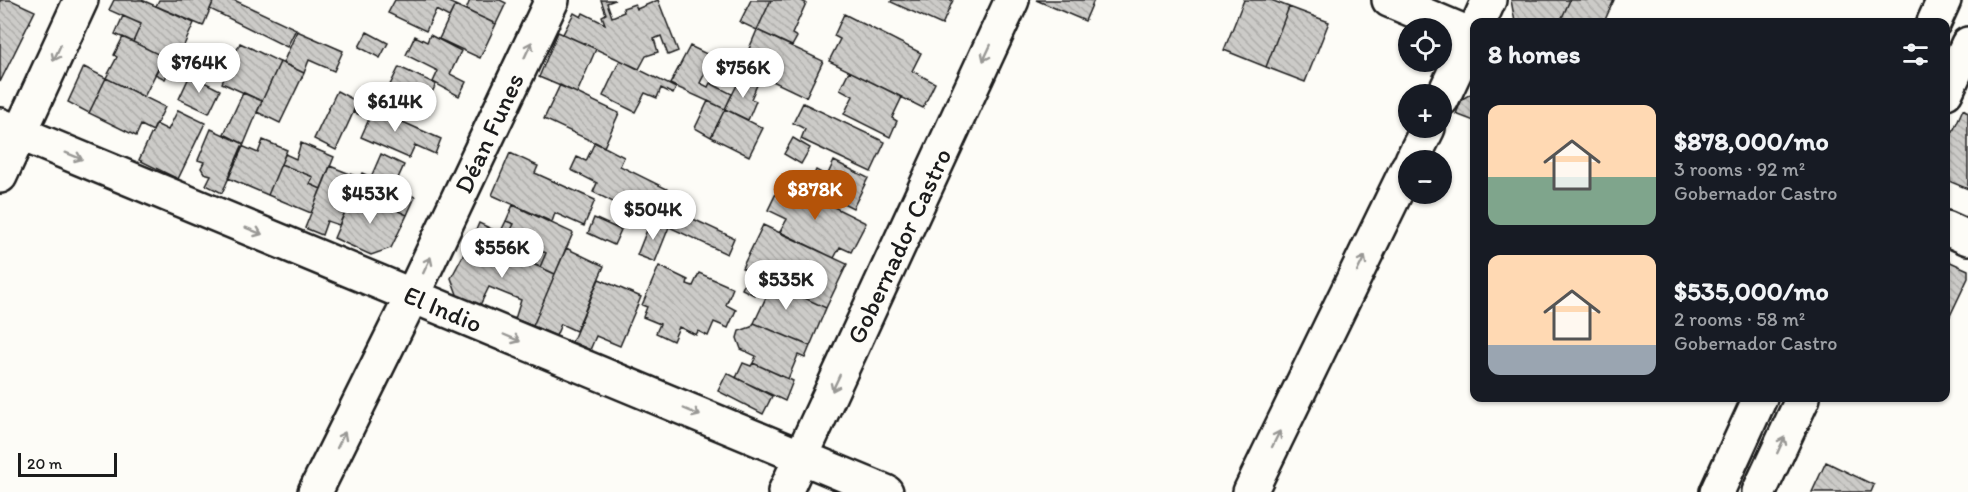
<!DOCTYPE html>
<meta charset="utf-8">
<style>
body{margin:0;font-family:Itim,sans-serif;background:#242831;color:#f1f3f6;height:100vh;display:flex;flex-direction:column;font-size:22px;white-space:nowrap}
*{box-sizing:border-box;margin:0}
p{font-size:20px;color:#9ea1a6}
.icon{flex:none;width:33px;height:33px;fill:none;stroke:currentColor;stroke-width:2;stroke-linecap:round;stroke-linejoin:round}
.map{position:relative;flex:1;overflow:hidden}
.drawer{position:absolute;left:1470px;top:18px;width:480px;height:384px;display:flex;flex-direction:column;background:#171b24;border-radius:12px;box-shadow:0 2px 4px #0004}
.drawer>*{flex:none}
.controls{position:absolute;left:1398px;top:18px;display:grid;gap:12px}
.controls a{display:grid;place-items:center;width:54px;height:54px;border-radius:50%;background:#171b24;box-shadow:0 2px 4px #0004;font-size:30px}
.scale{position:absolute;left:18px;bottom:15px;width:99px;box-sizing:border-box;padding-left:6px;border:3px solid #1c1c1c;border-top:0;font-size:16px;line-height:21px;white-space:nowrap;color:#1c1c1c;-webkit-text-stroke:4px #fdfcf7;paint-order:stroke}
.price{position:absolute;translate:-50% -51px;padding:0 14px;border-radius:21px;background:#fff;color:#222;font-size:20px;line-height:39px;filter:drop-shadow(0 2px 3px #0008)}
.price::after{content:'';position:absolute;left:50%;top:36px;width:18px;height:14px;margin-left:-9px;background:inherit;clip-path:polygon(0 0,100% 0,50% 100%)}
.price.current{background:#b45309;color:#fff}
ul{padding:0;list-style:none}
li{display:flex;align-items:center;gap:18px;height:150px;padding:0 18px}
li span{display:grid;place-items:center;flex:none;width:168px;height:120px;border-radius:12px;color:#555}
li>.icon{margin-inline-start:auto}
span .icon{width:72px;height:72px;fill:#fffc;stroke-width:1}
li b{font-size:26px}
h2{display:flex;justify-content:space-between;align-items:center;height:72px;padding:0 18px;font-size:26px}
.map>svg:first-child{display:block}
</style>
<div class="map">
<svg width="1968" height="492" viewBox="0 0 1968 492">
<defs>
<pattern id="building-back-hatch" width="6" height="6" patternUnits="userSpaceOnUse" patternTransform="scale(1.5)"><rect width="6" height="6" fill="#cccbc8"/><path d="M-1 5l2 2M0 0l6 6M5-1l2 2" fill="none" stroke="#afaeab"/></pattern>
</defs>
<rect width="100%" height="100%" fill="#fdfcf7"/>
<filter id="ink" filterUnits="userSpaceOnUse"><feTurbulence type="fractalNoise" baseFrequency=".0167" numOctaves="2"/><feDisplacementMap in="SourceGraphic" scale="12" xChannelSelector="R" yChannelSelector="G"/><feConvolveMatrix kernelMatrix="1 2 1 2 8 2 1 2 1" color-interpolation-filters="sRGB"/></filter>
<g filter="url(#ink)">
<path fill="url(#building-back-hatch)" stroke="#1c1c1c" stroke-width="1.5" d="M 0,0 L 11,0 L 35,11 L 0,82 Z
M 114,0 L 142,0 L 194,23 L 176,63 L 133,42 L 141,24 L 109,10 Z
M 159,0 L 214,0 L 203,26 L 156,6 Z
M 214,0 L 234,0 L 296,29 L 287,47 L 210,9 Z
M 395,0 L 444,0 L 455,5 L 449,17 L 436,10 L 426,31 L 388,13 Z
M 470,0 L 500,0 L 506,3 L 496,24 L 466,10 Z
M 601,0 L 615,0 L 607,3 L 612,17 L 624,12 L 623,8 L 635,4 L 637,9 L 658,0 L 678,51 L 668,55 L 661,36 L 654,39 L 658,52 L 646,56 L 639,69 L 563,34 L 574,13 L 581,17 L 583,13 L 605,24 L 602,16 L 606,14 Z
M 751,0 L 771,0 L 757,30 L 740,22 Z
M 771,0 L 800,0 L 806,3 L 792,34 L 797,37 L 792,46 L 757,30 Z
M 892,0 L 953,0 L 942,25 L 891,2 Z
M 1036,0 L 1094,0 L 1085,21 Z
M 1244,0 L 1271,0 L 1289,7 L 1266,67 L 1224,50 Z
M 1511,0 L 1570,0 L 1560,22 L 1515,22 Z
M 1570,0 L 1614,0 L 1604,22 L 1560,22 Z
M 455,5 L 496,24 L 480,58 L 439,39 Z
M 1289,7 L 1329,22 L 1305,82 L 1266,67 Z
M 844,14 L 921,53 L 912,71 L 935,83 L 923,108 L 829,61 L 840,39 L 834,36 Z
M 123,16 L 141,24 L 133,42 L 115,34 Z
M 757,30 L 823,61 L 806,97 L 764,77 L 772,60 L 749,49 Z
M 297,31 L 343,51 L 334,71 L 309,60 L 304,73 L 283,63 Z
M 367,32 L 388,43 L 380,58 L 359,47 Z
M 558,32 L 596,49 L 577,93 L 539,77 Z
M 430,35 L 461,51 L 450,74 L 466,82 L 459,96 L 433,82 L 438,71 L 406,55 L 415,36 L 427,42 Z
M 123,37 L 164,57 L 144,97 L 106,78 L 117,57 L 114,55 Z
M 240,43 L 280,62 L 262,101 L 222,83 Z
M 690,46 L 713,57 L 700,83 L 708,87 L 710,83 L 732,94 L 725,109 L 670,84 Z
M 164,57 L 184,67 L 179,78 L 168,73 L 165,79 L 155,74 Z
M 620,60 L 676,88 L 673,94 L 661,88 L 657,98 L 645,93 L 635,112 L 603,96 Z
M 280,62 L 304,73 L 280,123 L 257,112 Z
M 84,67 L 106,78 L 89,113 L 68,102 Z
M 399,67 L 436,84 L 426,105 L 414,99 L 410,107 L 385,95 Z
M 849,71 L 902,97 L 892,118 L 897,121 L 890,137 L 844,114 L 853,96 L 840,89 Z
M 190,75 L 220,90 L 209,113 L 179,99 Z
M 741,77 L 757,85 L 751,99 L 756,101 L 748,120 L 725,109 Z
M 106,78 L 165,107 L 153,131 L 141,125 L 136,136 L 89,113 Z
M 560,85 L 619,113 L 604,147 L 544,119 Z
M 337,91 L 358,102 L 336,150 L 314,139 Z
M 1474,92 L 1474,121 L 1456,114 L 1462,99 Z
M 243,93 L 262,101 L 244,144 L 224,134 Z
M 708,101 L 725,109 L 711,137 L 695,128 Z
M 358,102 L 441,139 L 435,154 L 415,145 L 409,158 L 361,137 L 369,119 L 353,112 Z
M 803,103 L 885,142 L 871,172 L 801,139 L 805,129 L 793,123 Z
M 725,109 L 763,128 L 749,156 L 711,137 Z
M 1963,109 L 1968,112 L 1968,189 L 1951,182 L 1946,170 L 1946,147 Z
M 178,110 L 205,123 L 178,179 L 139,160 L 156,124 L 168,130 Z
M 211,129 L 244,144 L 222,193 L 206,185 L 211,175 L 204,173 L 201,168 L 204,162 L 198,160 Z
M 793,138 L 810,148 L 801,164 L 784,154 Z
M 263,140 L 287,150 L 268,195 L 228,178 L 242,146 L 258,153 Z
M 595,142 L 624,157 L 620,166 L 667,189 L 655,213 L 633,202 L 629,210 L 593,192 L 597,183 L 571,170 L 577,157 L 586,161 Z
M 301,143 L 334,157 L 321,189 L 310,184 L 313,177 L 281,164 L 285,154 L 296,159 Z
M 510,153 L 538,166 L 535,173 L 595,200 L 584,226 L 555,213 L 552,222 L 492,195 Z
M 381,154 L 404,165 L 394,187 L 415,197 L 407,215 L 354,191 L 362,173 L 371,177 Z
M 834,161 L 868,178 L 853,208 L 809,186 L 816,170 L 827,176 Z
M 281,164 L 313,177 L 310,184 L 321,189 L 311,213 L 268,195 Z
M 330,166 L 360,178 L 339,225 L 327,221 L 322,235 L 305,228 Z
M 782,181 L 866,223 L 851,252 L 840,247 L 834,258 L 780,232 L 787,219 L 768,210 Z
M 354,191 L 407,215 L 391,248 L 371,255 L 334,238 Z
M 513,205 L 573,233 L 555,274 L 540,267 L 546,253 L 508,236 L 514,224 L 506,221 Z
M 676,211 L 734,238 L 727,254 L 669,227 Z
M 594,218 L 621,230 L 614,245 L 588,233 Z
M 651,220 L 669,227 L 655,262 L 637,255 Z
M 506,221 L 514,224 L 508,236 L 546,253 L 540,267 L 473,237 L 479,223 L 500,233 Z
M 763,225 L 847,264 L 826,308 L 800,296 L 809,277 L 799,272 L 794,282 L 773,272 L 770,281 L 742,268 Z
M 473,237 L 555,274 L 533,326 L 515,319 L 521,300 L 489,287 L 480,305 L 458,297 L 451,278 Z
M 566,248 L 604,266 L 576,331 L 561,324 L 556,336 L 533,326 Z
M 1946,260 L 1968,270 L 1968,278 L 1947,322 L 1946,322 Z
M 659,266 L 688,280 L 687,284 L 693,286 L 699,273 L 733,288 L 726,305 L 736,310 L 728,328 L 714,322 L 708,336 L 698,331 L 696,335 L 679,327 L 673,341 L 656,333 L 660,324 L 643,317 L 647,307 L 642,305 Z
M 750,272 L 826,308 L 810,346 L 754,323 L 768,293 L 757,288 L 754,295 L 742,289 Z
M 599,279 L 641,297 L 620,346 L 596,336 L 590,350 L 572,342 Z
M 754,323 L 810,346 L 805,358 L 798,355 L 788,379 L 753,363 L 756,356 L 741,349 L 737,338 L 739,331 L 751,327 Z
M 743,363 L 751,366 L 753,363 L 793,381 L 785,401 L 736,378 Z
M 727,373 L 772,396 L 763,414 L 718,391 Z
M 1826,462 L 1874,485 L 1871,492 L 1812,492 Z"/>
<g fill="none" stroke-linecap="round" stroke-linejoin="round">
<g stroke="#1c1c1c" stroke-width="38">
<path id="minor" d="M 1389,0 L 1474,36
M 1479,22 L 1489,0
M 1442,99 L 1474,31
M 0,125 L 886,492
M 1412,160 L 1428,128
M 0,176 L 81,0
M 1946,228 L 1968,238
M 315,492 L 412,296 L 552,0
M 785,492 L 1012,0
M 1250,492 L 1408,167"/>
</g>
<g stroke="#1c1c1c" stroke-width="38">
<path id="major" d="M 1934,22 L 1944,0
M 1946,92 L 1968,44
M 1717,492 L 1760,398
M 1759,492 L 1803,398"/>
</g>
<use href="#minor" stroke="#fdfcf7" stroke-width="33"/>
<use href="#major" stroke="#fdfcf7" stroke-width="33"/>
</g>
<defs><path id="oneway-shaft" d="M-6 0H5M1.5-3L5.5 0L1.5 3" fill="none" stroke-width="1.6" stroke-linecap="round" stroke-linejoin="round" transform="scale(1.5)"/></defs>
<g stroke="#989794">
<use href="#oneway-shaft" transform="translate(528 50) rotate(-65)"/>
<use href="#oneway-shaft" transform="translate(57 53) rotate(115)"/>
<use href="#oneway-shaft" transform="translate(987 53) rotate(115)"/>
<use href="#oneway-shaft" transform="translate(74 156) rotate(22)"/>
<use href="#oneway-shaft" transform="translate(254 231) rotate(22)"/>
<use href="#oneway-shaft" transform="translate(1361 264) rotate(-64)"/>
<use href="#oneway-shaft" transform="translate(427 265) rotate(-65)"/>
<use href="#oneway-shaft" transform="translate(512 338) rotate(23)"/>
<use href="#oneway-shaft" transform="translate(836 383) rotate(115)"/>
<use href="#oneway-shaft" transform="translate(692 412) rotate(23)"/>
<use href="#oneway-shaft" transform="translate(1276 439) rotate(-64)"/>
<use href="#oneway-shaft" transform="translate(341 440) rotate(-64)"/>
<use href="#oneway-shaft" transform="translate(1781 445) rotate(-65)"/>
</g>
</g>
<g text-anchor="middle" stroke-width="6" stroke-linejoin="round" paint-order="stroke">
<g font-size="26" fill="#1c1c1c" stroke="#fdfcf7">
<text transform="translate(489 133) rotate(-65)" y="9">Déan Funes</text>
<text transform="translate(899 246) rotate(-65)" y="9">Gobernador Castro</text>
<text transform="translate(443 309) rotate(23)" y="9">El Indio</text>
</g>
</g>
</svg>
<div class="controls">
<a><svg class="icon" aria-label="locate" viewBox="0 0 24 24"><circle cx="12" cy="12" r="6"/><path d="M12 2v4M12 18v4M2 12h4M18 12h4"/></svg></a>
<a>+</a>
<a>−</a>
</div>
<div class="scale">20 m</div>
<b class="price" style="left:199px;top:94px">$764K</b>
<b class="price" style="left:743px;top:99px">$756K</b>
<b class="price" style="left:395px;top:133px">$614K</b>
<b class="price current" style="left:815px;top:221px">$878K</b>
<b class="price" style="left:370px;top:225px">$453K</b>
<b class="price" style="left:653px;top:241px">$504K</b>
<b class="price" style="left:502px;top:279px">$556K</b>
<b class="price" style="left:786px;top:311px">$535K</b>
<section class="drawer">
<h2>8 homes<svg class="icon" aria-label="filters" viewBox="0 0 24 24"><path d="M4 7h16M4 17h16"/><circle cx="9" cy="7" r="2"/><circle cx="15" cy="17" r="2"/></svg></h2>
<ul>
<li><span style="background:linear-gradient(#ffd9b3 60%,#7fa58c 0)"><svg class="icon" aria-label="home" viewBox="0 0 24 24"><path d="M3 11l9-7 9 7M6 9v11h12V9"/></svg></span><div><b>$878,000/mo</b><p>3 rooms · 92 m²</p><p>Gobernador Castro</p></div></li>
<li><span style="background:linear-gradient(#ffd9b3 75%,#9aa5b1 0)"><svg class="icon" aria-label="home" viewBox="0 0 24 24"><path d="M3 11l9-7 9 7M6 9v11h12V9"/></svg></span><div><b>$535,000/mo</b><p>2 rooms · 58 m²</p><p>Gobernador Castro</p></div></li>
</ul>
</section>
</div>
